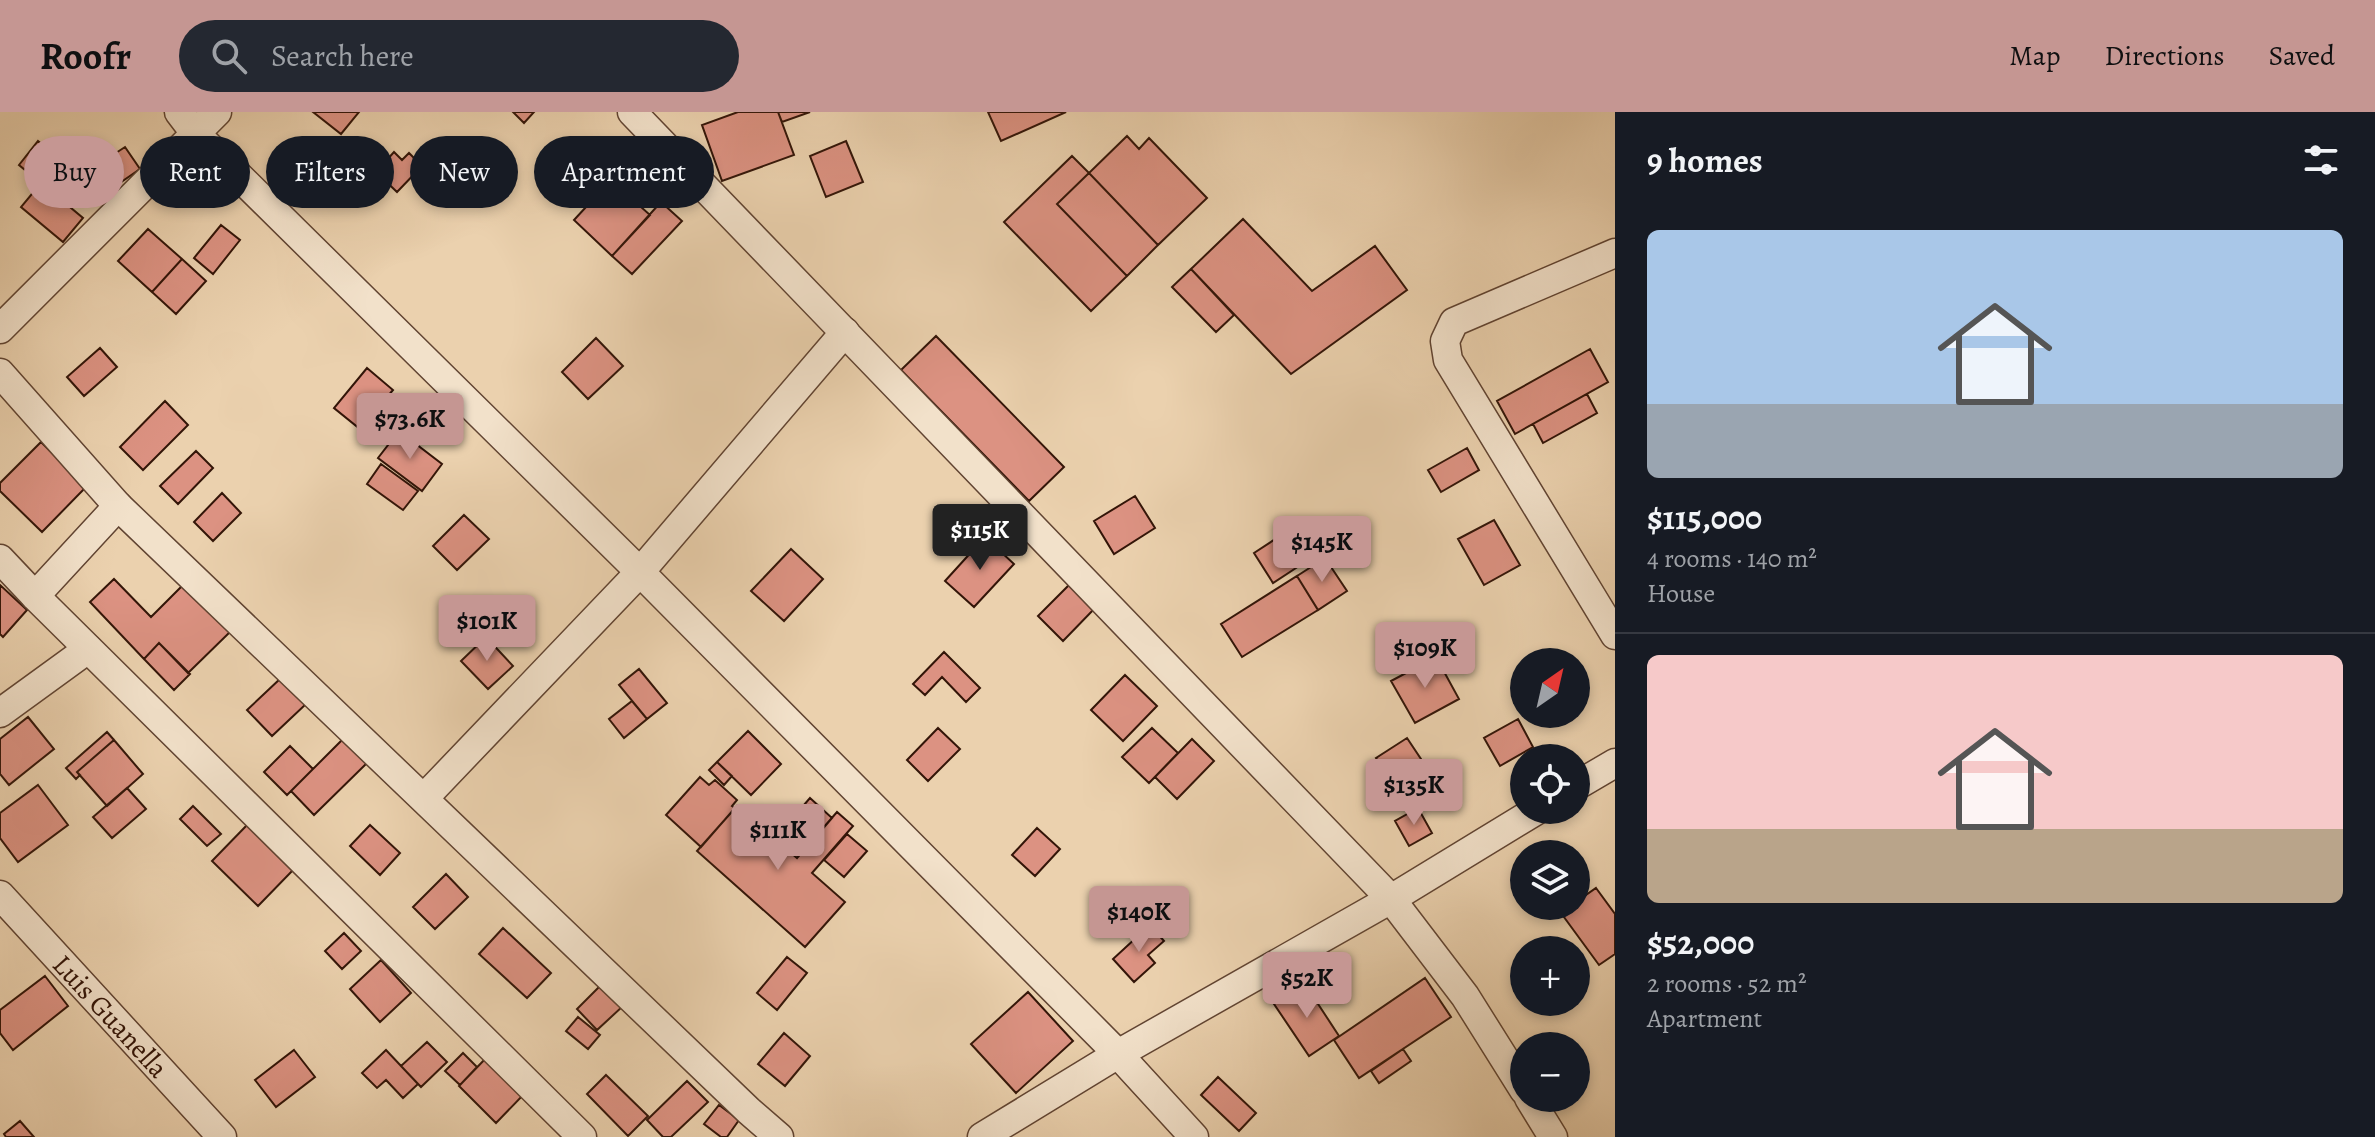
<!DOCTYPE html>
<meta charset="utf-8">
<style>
body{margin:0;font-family:Alegreya,serif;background:#242831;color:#f1f3f6;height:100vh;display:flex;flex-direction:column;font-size:30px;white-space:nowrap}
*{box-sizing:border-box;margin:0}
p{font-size:26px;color:#9ea1a6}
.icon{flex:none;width:44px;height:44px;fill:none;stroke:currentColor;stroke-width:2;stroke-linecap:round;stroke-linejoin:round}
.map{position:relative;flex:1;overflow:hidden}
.sheet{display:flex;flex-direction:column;background:#171b24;width:760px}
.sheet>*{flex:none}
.banner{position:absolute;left:24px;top:24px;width:760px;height:72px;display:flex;gap:16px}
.needle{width:52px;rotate:34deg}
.buttons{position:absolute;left:1510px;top:536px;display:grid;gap:16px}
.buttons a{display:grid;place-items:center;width:80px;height:80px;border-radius:50%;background:#171b24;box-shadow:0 4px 12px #0003;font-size:40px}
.price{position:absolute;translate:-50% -68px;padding:0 18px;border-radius:8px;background:#c59692;color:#111;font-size:26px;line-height:52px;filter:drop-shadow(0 2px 4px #0008)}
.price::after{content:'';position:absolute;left:50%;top:48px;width:24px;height:18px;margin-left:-12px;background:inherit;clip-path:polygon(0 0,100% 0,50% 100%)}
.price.on{background:#222;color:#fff}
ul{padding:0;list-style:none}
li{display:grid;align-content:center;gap:16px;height:424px;padding:0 32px}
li+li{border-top:2px solid #363941}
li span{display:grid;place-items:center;height:248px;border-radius:12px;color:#555}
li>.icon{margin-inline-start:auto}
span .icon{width:144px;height:144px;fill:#fffc;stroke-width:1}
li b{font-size:34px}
h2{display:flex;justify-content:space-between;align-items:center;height:96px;padding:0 32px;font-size:34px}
.chip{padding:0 28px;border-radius:36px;background:#171b24;box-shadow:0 4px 12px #0003;font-size:28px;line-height:72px}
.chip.on{background:#c59692;color:#111}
header{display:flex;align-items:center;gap:48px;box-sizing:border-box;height:112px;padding:0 40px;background:#c59692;color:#111}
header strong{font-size:38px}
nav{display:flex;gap:44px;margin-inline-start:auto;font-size:28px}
.search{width:560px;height:72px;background:#242831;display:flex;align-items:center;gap:20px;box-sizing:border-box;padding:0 28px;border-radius:44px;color:#9ea1a6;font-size:30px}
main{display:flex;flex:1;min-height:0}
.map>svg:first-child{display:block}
</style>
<header>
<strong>Roofr</strong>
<div class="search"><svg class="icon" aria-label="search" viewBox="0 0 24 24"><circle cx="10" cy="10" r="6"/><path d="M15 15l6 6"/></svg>Search here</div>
<nav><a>Map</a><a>Directions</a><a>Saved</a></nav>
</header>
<main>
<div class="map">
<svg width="1615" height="1025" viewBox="0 0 1615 1025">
<rect width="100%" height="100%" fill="#ebd1ae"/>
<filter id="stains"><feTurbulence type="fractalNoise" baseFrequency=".0025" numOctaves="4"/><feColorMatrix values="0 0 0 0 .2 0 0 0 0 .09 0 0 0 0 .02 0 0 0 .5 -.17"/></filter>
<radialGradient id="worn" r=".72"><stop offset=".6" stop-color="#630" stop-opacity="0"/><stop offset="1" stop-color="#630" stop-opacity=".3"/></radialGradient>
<path fill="#dc9282" stroke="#331508" stroke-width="2" d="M 313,0 L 359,0 L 341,22 Z
M 513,0 L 534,0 L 524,11 Z
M 738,0 L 778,0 L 794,43 L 722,69 L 702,13 Z
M 778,0 L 810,0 L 782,10 Z
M 988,0 L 1066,0 L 1001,29 Z
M 1127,24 L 1139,37 L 1149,26 L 1207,86 L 1158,133 L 1089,61 Z
M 38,29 L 77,61 L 58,85 L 19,53 Z
M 846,29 L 863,70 L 826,85 L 810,44 Z
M 125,35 L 140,57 L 111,77 L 96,54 Z
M 394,40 L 402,48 L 409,41 L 422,54 L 397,80 L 376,60 Z
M 1072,44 L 1089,61 L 1057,92 L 1127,164 L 1091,199 L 1004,110 Z
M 1089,61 L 1158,133 L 1127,164 L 1057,92 Z
M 611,68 L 650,103 L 612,144 L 574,108 Z
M 41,71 L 83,106 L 63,130 L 21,95 Z
M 661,90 L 682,109 L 632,162 L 612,144 Z
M 1243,107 L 1312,179 L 1375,134 L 1407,178 L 1291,262 L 1191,157 Z
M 221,113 L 240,128 L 213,162 L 194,146 Z
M 148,117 L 182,147 L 152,180 L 118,149 Z
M 182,147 L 206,169 L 176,202 L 152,180 Z
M 1191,157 L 1234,203 L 1216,220 L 1172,175 Z
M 936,224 L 1064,355 L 1029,389 L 901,258 Z
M 596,226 L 623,254 L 588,287 L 562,260 Z
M 100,236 L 117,255 L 84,284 L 67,265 Z
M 1590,237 L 1608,270 L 1515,322 L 1497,289 Z
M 367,256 L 393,278 L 360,317 L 334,296 Z
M 1587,282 L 1597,301 L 1543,331 L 1533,312 Z
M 165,289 L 188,313 L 143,358 L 120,335 Z
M 399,319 L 442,352 L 422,379 L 378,346 Z
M 41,330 L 86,375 L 42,420 L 0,379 L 0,371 Z
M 1467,336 L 1479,358 L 1441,380 L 1428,358 Z
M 196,339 L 213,356 L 178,392 L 160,374 Z
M 381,352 L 418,379 L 403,398 L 367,372 Z
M 222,381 L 241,401 L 213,429 L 194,410 Z
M 1135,384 L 1155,416 L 1114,442 L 1094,409 Z
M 464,403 L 489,427 L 457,458 L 433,434 Z
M 1001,408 L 1017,422 L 1000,439 L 985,425 Z
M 1494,408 L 1520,453 L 1484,473 L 1458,427 Z
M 1280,424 L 1299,454 L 1273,471 L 1254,441 Z
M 985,425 L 1014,452 L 974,495 L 945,469 Z
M 791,437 L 823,467 L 784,509 L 751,479 Z
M 1325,446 L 1347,479 L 1318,498 L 1297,464 Z
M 1297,464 L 1318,498 L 1242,545 L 1221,512 Z
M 114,467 L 151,505 L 184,472 L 231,519 L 188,561 L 159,531 L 144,547 L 90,490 Z
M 1072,470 L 1097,494 L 1063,529 L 1038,504 Z
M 0,473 L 27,498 L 3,525 L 0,522 Z
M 486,525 L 513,554 L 488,577 L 461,549 Z
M 159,531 L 190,562 L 174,578 L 144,547 Z
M 944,540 L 980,576 L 966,590 L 942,565 L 925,583 L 913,572 Z
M 1436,545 L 1459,587 L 1415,611 L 1391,569 Z
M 639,557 L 667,591 L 647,607 L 619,573 Z
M 1125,563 L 1157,594 L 1123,629 L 1091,598 Z
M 281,566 L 306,592 L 272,624 L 247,598 Z
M 632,589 L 647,607 L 624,626 L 609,607 Z
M 28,605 L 54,637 L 9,673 L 0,662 L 0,627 Z
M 1518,607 L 1533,635 L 1500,654 L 1484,626 Z
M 938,616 L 960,637 L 928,669 L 907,648 Z
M 1152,616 L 1178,641 L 1149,671 L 1122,645 Z
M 748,619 L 781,652 L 751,683 L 717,650 Z
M 107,620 L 114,628 L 77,660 L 80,663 L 76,667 L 66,656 Z
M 1407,626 L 1427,656 L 1396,676 L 1376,646 Z
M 343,627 L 367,651 L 314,703 L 291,679 Z
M 1192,627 L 1214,649 L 1177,687 L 1155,665 Z
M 114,628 L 143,662 L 107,694 L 77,660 Z
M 290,634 L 313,657 L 287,683 L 264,660 Z
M 717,650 L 732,664 L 724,673 L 709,658 Z
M 700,665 L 709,673 L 715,668 L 737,688 L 732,694 L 735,696 L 701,735 L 666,703 Z
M 38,673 L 68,713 L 18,750 L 0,726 L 0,701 Z
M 127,676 L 146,697 L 112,726 L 93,705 Z
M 810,686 L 832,706 L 806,736 L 784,716 Z
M 193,694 L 221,722 L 207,734 L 180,707 Z
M 737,694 L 797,746 L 837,700 L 853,714 L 812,761 L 845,790 L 805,835 L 697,739 Z
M 1418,696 L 1432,721 L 1409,734 L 1395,709 Z
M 249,711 L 295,756 L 258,794 L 212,749 Z
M 370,713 L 400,741 L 380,763 L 350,734 Z
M 1037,716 L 1060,737 L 1035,764 L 1012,743 Z
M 847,722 L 867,739 L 844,765 L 824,748 Z
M 446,762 L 468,785 L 435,817 L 413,795 Z
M 1596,776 L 1615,802 L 1615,842 L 1599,853 L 1561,801 L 1570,794 L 1576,794 L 1576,790 Z
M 1150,813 L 1164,829 L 1148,843 L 1155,851 L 1134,870 L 1113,847 Z
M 503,816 L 551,861 L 527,886 L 479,842 Z
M 344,821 L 361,839 L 342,857 L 325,839 Z
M 787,845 L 807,861 L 777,898 L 757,881 Z
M 381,848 L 411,881 L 380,910 L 350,877 Z
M 45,864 L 68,894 L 13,938 L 0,921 L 0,898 Z
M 1425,866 L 1451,905 L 1359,966 L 1334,928 Z
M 602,872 L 623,894 L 597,918 L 577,897 Z
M 1305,872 L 1339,924 L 1309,944 L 1274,892 Z
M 1028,880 L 1073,929 L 1016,981 L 971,932 Z
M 578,905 L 600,923 L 588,937 L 566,919 Z
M 784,921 L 810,944 L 785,974 L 758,952 Z
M 427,930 L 447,950 L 421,975 L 401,954 Z
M 1403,937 L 1411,949 L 1379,971 L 1371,959 Z
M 294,938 L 315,965 L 276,995 L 255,968 Z
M 386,938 L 418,972 L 403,986 L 386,968 L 377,976 L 362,961 Z
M 463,941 L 477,955 L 460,973 L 445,959 Z
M 488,944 L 526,980 L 496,1011 L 459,974 Z
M 606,963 L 648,1004 L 628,1024 L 587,982 Z
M 1218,965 L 1256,1001 L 1239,1019 L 1201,983 Z
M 687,969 L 708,990 L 671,1025 L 663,1025 L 647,1008 Z
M 719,993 L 739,1008 L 727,1025 L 721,1025 L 704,1012 Z
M 20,1009 L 34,1025 L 6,1025 L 4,1022 Z"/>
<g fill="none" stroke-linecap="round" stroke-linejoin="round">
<g stroke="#614432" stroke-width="31">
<g id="minor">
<path d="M 179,0 L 195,21 L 640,460 L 1118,942 L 1194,1025"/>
<path d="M 632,0 L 1391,787 L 1465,884 L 1524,978"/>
<path d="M 1615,141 L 1454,210 L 1445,229 L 1448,248 L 1615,523"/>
<path d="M 0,217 L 217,0"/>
<path d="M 0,261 L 118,394 L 749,999 L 779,1025"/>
<path d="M 0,447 L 35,484 L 582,1025"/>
<path d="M 35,484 L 118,394"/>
<path d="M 0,601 L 88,537"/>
<path d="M 1576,674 L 1615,651"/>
<path d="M 424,686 L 640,460 L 845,220"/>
<path id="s1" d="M 0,783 L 222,1025"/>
<path d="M 1529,986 L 1553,1025"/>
<path d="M 982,1025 L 1118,942 L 1391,787 L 1537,698"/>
</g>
</g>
<use href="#minor" stroke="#f2e1ca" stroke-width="28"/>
</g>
<g text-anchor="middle" stroke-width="7" stroke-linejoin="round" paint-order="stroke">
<g font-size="28" fill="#331508" stroke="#f2e1ca">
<text dy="10" stroke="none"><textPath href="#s1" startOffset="164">Luis Guanella</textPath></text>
</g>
</g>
<rect width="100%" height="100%" filter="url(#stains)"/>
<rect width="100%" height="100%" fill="url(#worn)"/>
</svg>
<div class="buttons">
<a><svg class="needle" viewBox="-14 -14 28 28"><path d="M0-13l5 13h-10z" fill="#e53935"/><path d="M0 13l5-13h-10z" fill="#9ea1a6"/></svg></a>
<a><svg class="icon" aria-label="locate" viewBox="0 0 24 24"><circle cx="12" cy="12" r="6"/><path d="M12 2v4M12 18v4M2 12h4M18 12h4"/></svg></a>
<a><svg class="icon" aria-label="layers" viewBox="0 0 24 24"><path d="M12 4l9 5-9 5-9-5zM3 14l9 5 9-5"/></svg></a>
<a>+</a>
<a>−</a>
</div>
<b class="price" style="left:410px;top:349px">$73.6K</b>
<b class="price on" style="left:980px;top:460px">$115K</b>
<b class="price" style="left:1322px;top:472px">$145K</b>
<b class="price" style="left:487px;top:551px">$101K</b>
<b class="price" style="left:1425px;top:578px">$109K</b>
<b class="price" style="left:1414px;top:715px">$135K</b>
<b class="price" style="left:778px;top:760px">$111K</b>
<b class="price" style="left:1139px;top:842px">$140K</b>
<b class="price" style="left:1307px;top:908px">$52K</b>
<div class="banner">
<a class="chip on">Buy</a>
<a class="chip">Rent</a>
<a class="chip">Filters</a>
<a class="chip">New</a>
<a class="chip">Apartment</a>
</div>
</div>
<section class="sheet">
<h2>9 homes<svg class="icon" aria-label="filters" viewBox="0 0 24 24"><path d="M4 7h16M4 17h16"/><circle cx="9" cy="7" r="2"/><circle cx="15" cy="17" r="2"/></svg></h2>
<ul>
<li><span style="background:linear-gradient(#a9c7e8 70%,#9aa5b1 0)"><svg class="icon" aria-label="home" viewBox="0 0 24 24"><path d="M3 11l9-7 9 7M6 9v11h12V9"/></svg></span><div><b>$115,000</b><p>4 rooms · 140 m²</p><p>House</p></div></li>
<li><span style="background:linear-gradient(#f6c9c9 70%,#b9a48a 0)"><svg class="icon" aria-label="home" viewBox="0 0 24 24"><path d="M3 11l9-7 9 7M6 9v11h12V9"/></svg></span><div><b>$52,000</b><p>2 rooms · 52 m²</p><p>Apartment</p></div></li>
</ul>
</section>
</main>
